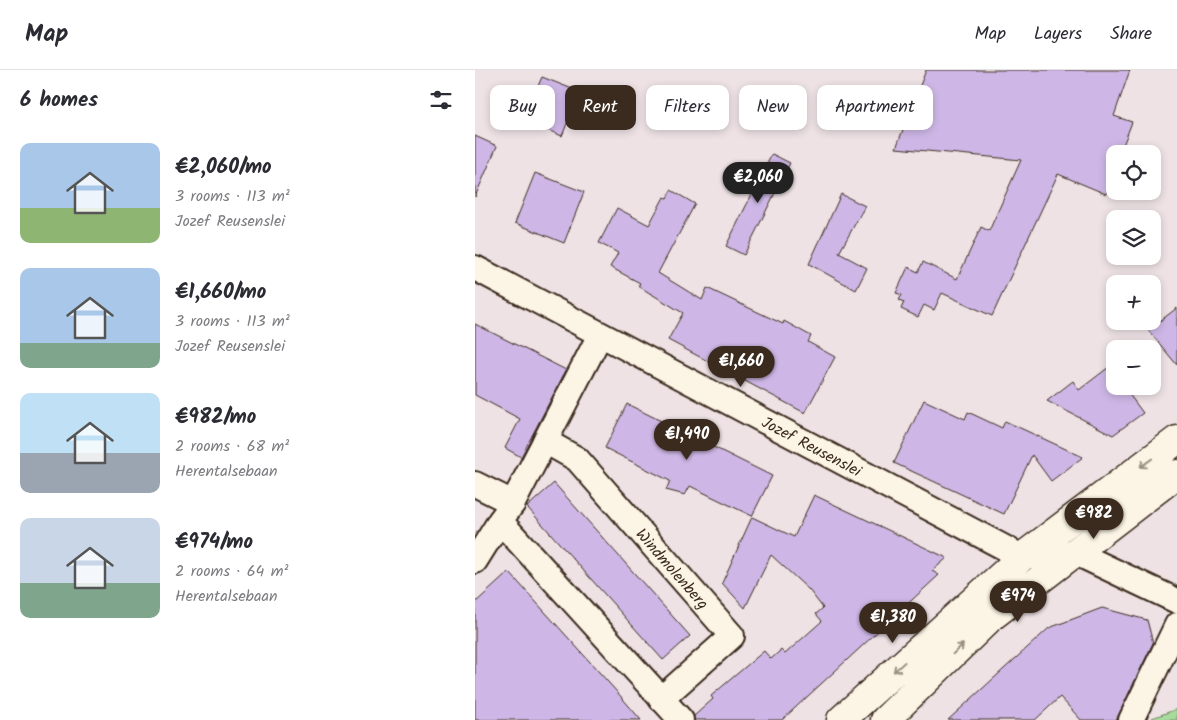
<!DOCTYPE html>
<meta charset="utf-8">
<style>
body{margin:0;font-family:Kalam,sans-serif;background:#f7f7f7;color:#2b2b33;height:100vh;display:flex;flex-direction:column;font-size:19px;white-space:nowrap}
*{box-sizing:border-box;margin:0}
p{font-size:16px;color:#7c7c81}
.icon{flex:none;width:28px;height:28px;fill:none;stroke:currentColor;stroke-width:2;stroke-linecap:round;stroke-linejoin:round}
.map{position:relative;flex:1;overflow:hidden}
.sheet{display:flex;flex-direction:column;background:#fff;width:475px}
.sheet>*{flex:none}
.banner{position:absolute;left:15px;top:15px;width:475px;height:45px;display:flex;gap:10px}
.buttons{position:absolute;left:631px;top:75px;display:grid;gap:10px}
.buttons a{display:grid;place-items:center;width:55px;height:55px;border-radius:10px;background:#fff;box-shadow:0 2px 8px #0003;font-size:25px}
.price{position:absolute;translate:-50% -42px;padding:0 11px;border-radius:18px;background:#3b2a1e;color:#fff;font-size:16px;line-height:32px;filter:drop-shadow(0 1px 2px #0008)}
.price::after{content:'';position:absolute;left:50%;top:30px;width:15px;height:11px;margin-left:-8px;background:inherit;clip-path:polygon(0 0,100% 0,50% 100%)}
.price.on{background:#222;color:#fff}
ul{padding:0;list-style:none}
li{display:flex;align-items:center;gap:15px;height:125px;padding:0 20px}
li span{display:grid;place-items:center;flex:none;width:140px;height:100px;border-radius:10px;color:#555}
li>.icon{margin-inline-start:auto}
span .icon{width:60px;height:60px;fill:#fffc;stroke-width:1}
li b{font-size:21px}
h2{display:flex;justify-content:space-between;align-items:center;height:60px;padding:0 20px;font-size:21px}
.chip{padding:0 18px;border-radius:10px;background:#fff;box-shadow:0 2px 8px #0003;font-size:18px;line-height:45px}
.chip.on{background:#3b2a1e;color:#fff}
header{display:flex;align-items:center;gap:30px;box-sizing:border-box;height:70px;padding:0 25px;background:#fff;border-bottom:1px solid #e1e1e2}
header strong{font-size:24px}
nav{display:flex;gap:28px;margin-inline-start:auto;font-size:18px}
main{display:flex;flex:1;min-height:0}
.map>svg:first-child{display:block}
</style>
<header>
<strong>Map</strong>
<nav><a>Map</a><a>Layers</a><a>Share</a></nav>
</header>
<main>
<section class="sheet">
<h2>6 homes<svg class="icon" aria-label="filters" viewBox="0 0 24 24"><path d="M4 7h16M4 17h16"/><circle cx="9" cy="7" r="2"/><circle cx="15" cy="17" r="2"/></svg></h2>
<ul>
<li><span style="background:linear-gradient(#a9c7e8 65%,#8fb573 0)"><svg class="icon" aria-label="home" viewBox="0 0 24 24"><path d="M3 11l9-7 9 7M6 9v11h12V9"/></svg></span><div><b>€2,060/mo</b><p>3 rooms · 113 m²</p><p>Jozef Reusenslei</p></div></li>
<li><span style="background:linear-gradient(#a9c7e8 75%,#7fa58c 0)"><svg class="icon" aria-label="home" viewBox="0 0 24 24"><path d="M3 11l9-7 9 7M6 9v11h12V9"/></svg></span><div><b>€1,660/mo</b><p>3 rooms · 113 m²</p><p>Jozef Reusenslei</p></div></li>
<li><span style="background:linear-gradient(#bfe0f5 60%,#9aa5b1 0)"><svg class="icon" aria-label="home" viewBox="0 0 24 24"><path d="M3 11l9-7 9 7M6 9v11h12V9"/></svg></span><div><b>€982/mo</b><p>2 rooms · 68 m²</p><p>Herentalsebaan</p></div></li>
<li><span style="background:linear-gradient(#c9d6e8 65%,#7fa58c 0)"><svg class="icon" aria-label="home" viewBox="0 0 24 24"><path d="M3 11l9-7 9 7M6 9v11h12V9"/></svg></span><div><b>€974/mo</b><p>2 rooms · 64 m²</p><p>Herentalsebaan</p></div></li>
</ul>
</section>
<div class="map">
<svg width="702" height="650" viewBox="0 0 702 650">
<rect width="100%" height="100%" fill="#eee2e5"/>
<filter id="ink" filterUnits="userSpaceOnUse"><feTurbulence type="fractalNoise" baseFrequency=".02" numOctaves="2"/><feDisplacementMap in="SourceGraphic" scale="10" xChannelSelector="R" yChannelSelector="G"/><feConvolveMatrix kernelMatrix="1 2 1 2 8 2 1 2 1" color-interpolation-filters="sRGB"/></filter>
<g filter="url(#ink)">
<path fill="#a7db9d" stroke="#71825e" d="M 702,639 L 702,650 L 676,650 L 677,648 Z"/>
<path fill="#ceb7e6" stroke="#3b2a1e" d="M 451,0 L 655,0 L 639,46 L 657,52 L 647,78 L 655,83 L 640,84 L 640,109 L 631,124 L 583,104 L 517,246 L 467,223 L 459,240 L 449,235 L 443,247 L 426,239 L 429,232 L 424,230 L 427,225 L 421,223 L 433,197 L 443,202 L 448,192 L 482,209 L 506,157 L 514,161 L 546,90 L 421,78 Z
M 67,7 L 105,22 L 87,66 L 48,50 Z
M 0,66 L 22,76 L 0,127 Z
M 297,84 L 315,93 L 269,185 L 251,176 Z
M 60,103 L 109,122 L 89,173 L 40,153 Z
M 196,120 L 220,134 L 183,203 L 227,230 L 232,218 L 308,254 L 309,251 L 336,266 L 333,272 L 360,287 L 330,343 L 193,270 L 208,243 L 163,216 L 165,213 L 135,197 L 143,183 L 124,173 L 142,138 L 174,155 L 189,127 L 192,128 Z
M 366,124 L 390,136 L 364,183 L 392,198 L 381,220 L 334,194 Z
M 702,238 L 702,295 L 673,260 Z
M 0,254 L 91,300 L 46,387 L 30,378 L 45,349 L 0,325 Z
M 634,297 L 640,305 L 640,316 L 648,316 L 668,343 L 638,365 L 572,331 L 598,311 L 604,320 Z
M 449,330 L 490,349 L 493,342 L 527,358 L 530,351 L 608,387 L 576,411 L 557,385 L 529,444 L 419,393 Z
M 152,334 L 297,406 L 277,446 L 215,416 L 210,425 L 191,420 L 195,411 L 130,378 Z
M 79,413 L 215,566 L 188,590 L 52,437 Z
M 339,425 L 472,488 L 457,501 L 464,505 L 307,650 L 219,650 L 219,646 L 238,629 L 236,626 L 289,581 L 296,589 L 306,580 L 310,584 L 347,551 L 341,544 L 348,538 L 334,520 L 296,485 L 270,538 L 247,513 L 277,447 L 319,467 Z
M 34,502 L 142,622 L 166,650 L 0,650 L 0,533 Z
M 627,538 L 672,550 L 678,573 L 641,650 L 606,650 L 585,627 L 560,650 L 473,650 L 574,558 Z"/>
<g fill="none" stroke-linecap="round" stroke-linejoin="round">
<g stroke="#3b2a1e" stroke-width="28">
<g id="minor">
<path id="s1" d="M 0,198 L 547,487 L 599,482 L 702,531"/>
<path d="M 125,265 L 38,433 L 25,451 L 206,650"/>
<path id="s2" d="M 70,371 L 102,389 L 257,566 L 186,629"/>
<path d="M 0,414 L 38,433"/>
<path d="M 0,491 L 25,451"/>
<path d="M 656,650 L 702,555"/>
</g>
</g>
<g stroke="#3b2a1e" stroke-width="31">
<path id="major" d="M 366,650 L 547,487 L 702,370
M 410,650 L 516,547 L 702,404"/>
</g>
<use href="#minor" stroke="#fcf5e5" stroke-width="24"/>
<use href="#major" stroke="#fcf5e5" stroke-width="28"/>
</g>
<defs><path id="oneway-shaft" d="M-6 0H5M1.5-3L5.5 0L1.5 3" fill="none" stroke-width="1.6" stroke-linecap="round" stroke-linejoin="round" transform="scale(1.25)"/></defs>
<g stroke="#9c9082">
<use href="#oneway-shaft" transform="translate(671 393) rotate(144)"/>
<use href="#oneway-shaft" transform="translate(483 579) rotate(-44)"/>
<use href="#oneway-shaft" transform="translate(424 597) rotate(138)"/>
</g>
</g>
<g text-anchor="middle" stroke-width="4.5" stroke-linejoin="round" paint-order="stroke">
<g font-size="16" fill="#3b2a1e" stroke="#fcf5e5">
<text dy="6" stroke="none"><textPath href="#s1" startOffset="381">Jozef Reusenslei</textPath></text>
<text dy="6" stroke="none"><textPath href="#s2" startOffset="182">Windmolenberg</textPath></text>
</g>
</g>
</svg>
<div class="buttons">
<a><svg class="icon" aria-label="locate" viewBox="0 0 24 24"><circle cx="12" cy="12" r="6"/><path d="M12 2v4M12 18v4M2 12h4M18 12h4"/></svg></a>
<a><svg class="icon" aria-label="layers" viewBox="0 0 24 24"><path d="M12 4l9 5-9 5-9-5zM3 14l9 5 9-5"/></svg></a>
<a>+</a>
<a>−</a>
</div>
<b class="price on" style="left:283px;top:134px">€2,060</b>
<b class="price" style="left:266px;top:318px">€1,660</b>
<b class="price" style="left:212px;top:391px">€1,490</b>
<b class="price" style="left:619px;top:470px">€982</b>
<b class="price" style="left:543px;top:553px">€974</b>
<b class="price" style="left:418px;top:574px">€1,380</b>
<div class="banner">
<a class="chip">Buy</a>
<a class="chip on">Rent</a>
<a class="chip">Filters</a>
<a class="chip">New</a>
<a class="chip">Apartment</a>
</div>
</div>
</main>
